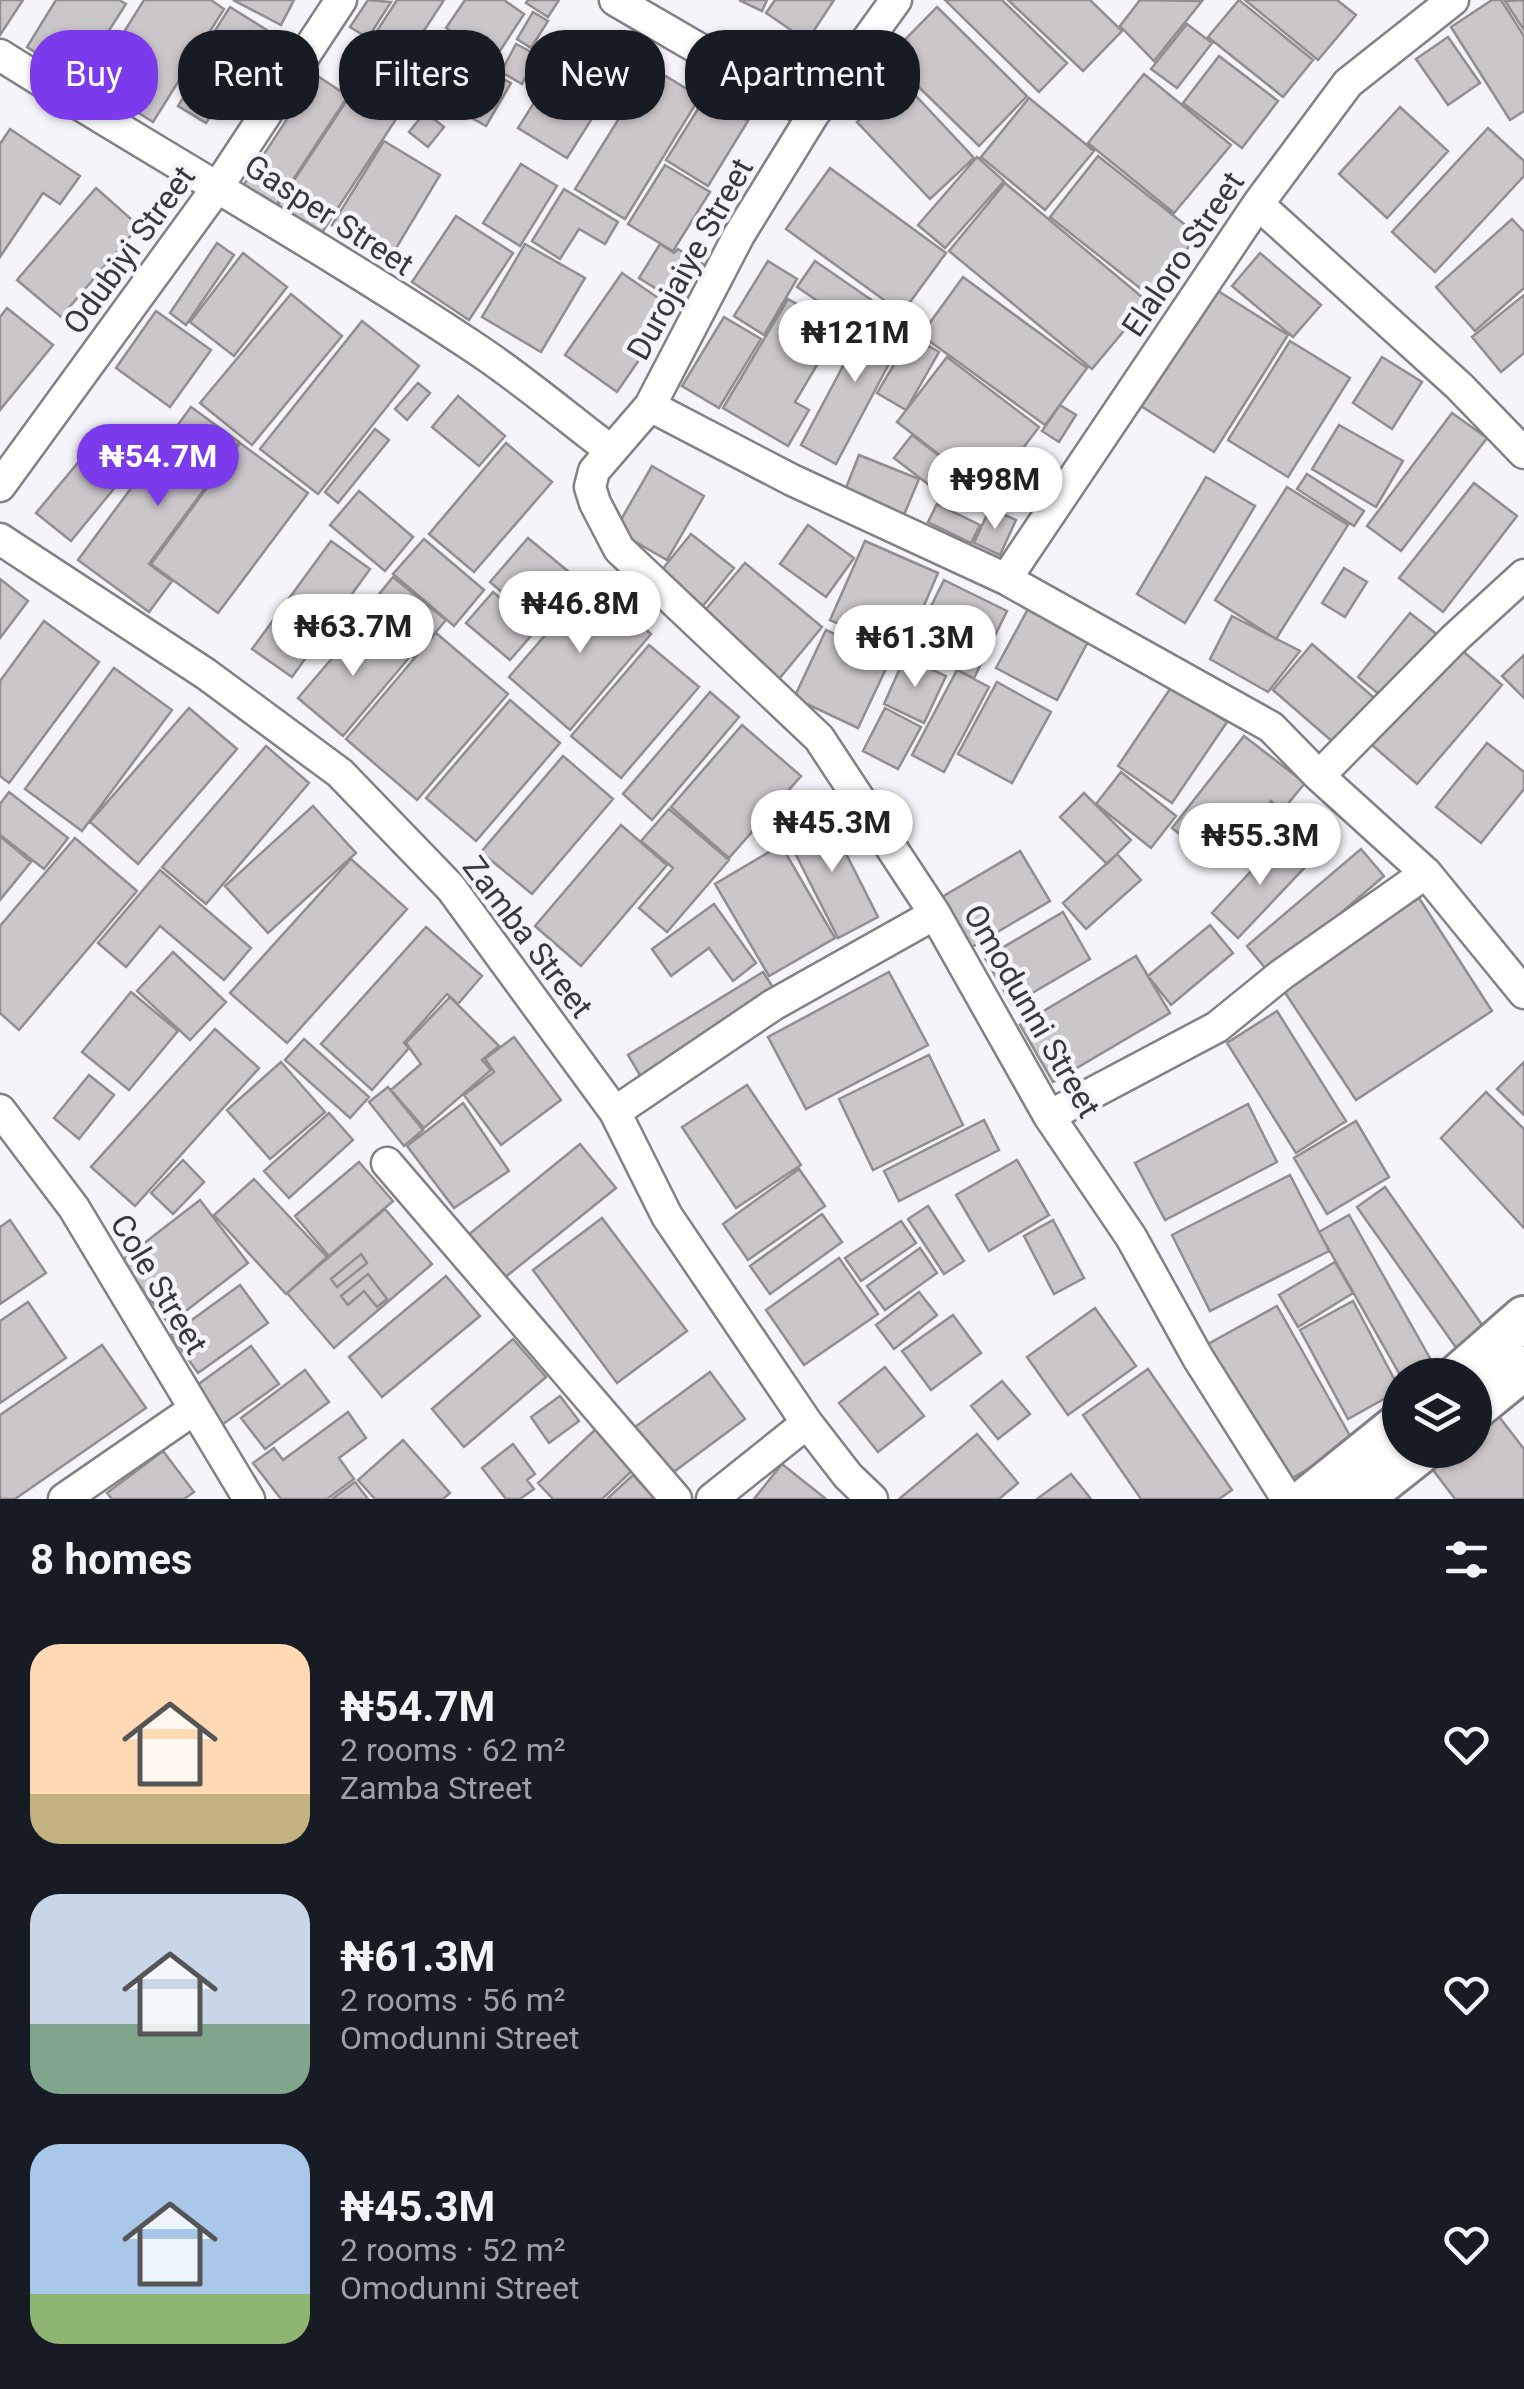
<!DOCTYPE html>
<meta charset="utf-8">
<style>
body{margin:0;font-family:Roboto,sans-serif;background:#242831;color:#f1f3f6;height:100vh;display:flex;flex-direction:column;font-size:38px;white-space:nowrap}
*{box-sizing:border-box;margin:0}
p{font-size:32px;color:#9ea1a6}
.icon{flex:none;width:55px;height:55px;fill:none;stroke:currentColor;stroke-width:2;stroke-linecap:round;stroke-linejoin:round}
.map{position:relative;height:1499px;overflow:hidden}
.sheet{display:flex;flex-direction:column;background:#171b24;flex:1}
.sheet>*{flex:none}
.guide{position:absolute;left:30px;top:30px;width:1000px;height:90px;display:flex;gap:20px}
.fabs{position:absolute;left:1382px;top:1358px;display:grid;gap:20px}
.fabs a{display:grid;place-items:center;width:110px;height:110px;border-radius:50%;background:#171b24;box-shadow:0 2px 8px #0004;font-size:50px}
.price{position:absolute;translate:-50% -85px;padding:0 22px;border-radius:35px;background:#fff;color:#222;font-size:32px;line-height:65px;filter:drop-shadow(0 2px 5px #0008)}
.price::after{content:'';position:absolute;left:50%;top:60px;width:30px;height:22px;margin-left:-15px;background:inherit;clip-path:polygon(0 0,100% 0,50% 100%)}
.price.selected{background:#7c3aed;color:#fff}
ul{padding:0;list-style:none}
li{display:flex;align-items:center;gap:30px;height:250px;padding:0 30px}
li span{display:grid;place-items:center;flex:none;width:280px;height:200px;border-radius:30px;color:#555}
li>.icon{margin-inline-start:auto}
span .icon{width:120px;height:120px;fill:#fffc;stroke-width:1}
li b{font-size:42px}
h2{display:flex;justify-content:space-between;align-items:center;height:120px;padding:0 30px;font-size:42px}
.chip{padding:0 35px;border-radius:40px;background:#171b24;box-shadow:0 2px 8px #0004;font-size:35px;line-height:90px}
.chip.selected{background:#7c3aed;color:#fff}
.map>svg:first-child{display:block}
</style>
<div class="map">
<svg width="1524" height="1499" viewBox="0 0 1524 1499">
<rect width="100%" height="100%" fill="#f4f4fa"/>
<path fill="#cbc6ca" stroke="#928d90" stroke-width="2.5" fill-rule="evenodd" d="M 0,0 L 23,0 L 0,35 Z
M 56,0 L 119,0 L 126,4 L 78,79 L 27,47 Z
M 144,0 L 211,0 L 224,9 L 153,122 L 92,83 Z
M 233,0 L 294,0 L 281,25 Z
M 368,0 L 391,2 L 368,38 L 350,27 Z
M 397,0 L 444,0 L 404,61 L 371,40 Z
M 465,0 L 504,0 L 524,14 L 494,60 L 446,28 Z
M 528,0 L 559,0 L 548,17 L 526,3 Z
M 739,0 L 767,0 L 762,11 Z
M 775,0 L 834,0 L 807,41 L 766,13 Z
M 945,0 L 1002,0 L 1067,63 L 1039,92 Z
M 1008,0 L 1090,0 L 1122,31 L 1083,71 Z
M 1140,0 L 1202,1 L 1154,61 L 1120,26 Z
M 1239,0 L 1313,60 L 1283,97 L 1208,37 Z
M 1245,0 L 1337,0 L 1356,15 L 1318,60 Z
M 1492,0 L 1501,0 L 1524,36 L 1524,111 L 1510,120 L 1451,27 Z
M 1524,0 L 1524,30 L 1505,1 Z
M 230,7 L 273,34 L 251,69 L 260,75 L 233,116 L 181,84 Z
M 937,7 L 1027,96 L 979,146 L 888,57 Z
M 533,12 L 548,21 L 531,48 L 517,39 Z
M 1187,24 L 1212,43 L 1177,88 L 1151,69 Z
M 436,33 L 475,64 L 446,101 L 406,71 Z
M 627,35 L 655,56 L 646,69 L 618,49 Z
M 1448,37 L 1480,83 L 1448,105 L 1416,59 Z
M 573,40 L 622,71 L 567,158 L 518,128 L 542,90 L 560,101 L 569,87 L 551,75 Z
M 370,44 L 396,61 L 385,78 L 359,61 Z
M 516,44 L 537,55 L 522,84 L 501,72 Z
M 1219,56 L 1278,101 L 1242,148 L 1183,103 Z
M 651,67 L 700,97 L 625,219 L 575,189 Z
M 482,68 L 511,83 L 486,126 L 458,110 Z
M 1144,74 L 1231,145 L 1174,213 L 1088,143 Z
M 316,75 L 348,96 L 275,207 L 243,186 Z
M 902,81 L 974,158 L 930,199 L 857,122 Z
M 355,88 L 398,116 L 321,234 L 277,206 Z
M 188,90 L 216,107 L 206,123 L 178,106 Z
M 706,96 L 748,121 L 708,186 L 666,160 Z
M 1029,98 L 1094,151 L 1045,210 L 981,157 Z
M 1400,107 L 1448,151 L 1387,218 L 1339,174 Z
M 425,112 L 444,127 L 428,147 L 409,132 Z
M 1488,128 L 1524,161 L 1524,176 L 1435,272 L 1392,232 Z
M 10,129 L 80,176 L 60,204 L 43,193 L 0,257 L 0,144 Z
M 384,141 L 440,175 L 389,260 L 332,225 Z
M 1098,156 L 1198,235 L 1150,296 L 1050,217 Z
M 977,157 L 1004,181 L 945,248 L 918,225 Z
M 521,164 L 557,186 L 520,246 L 483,223 Z
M 665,165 L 710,192 L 673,251 L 628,224 Z
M 830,168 L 946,253 L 902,313 L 786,229 Z
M 1005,183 L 1148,302 L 1092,369 L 949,251 Z
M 96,188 L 139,226 L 61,317 L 17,280 Z
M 564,189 L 618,222 L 605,244 L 579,229 L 560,259 L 532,241 Z
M 456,216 L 513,253 L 469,320 L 412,282 Z
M 1512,219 L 1524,232 L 1524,288 L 1475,331 L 1436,287 Z
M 217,243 L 234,255 L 186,325 L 170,313 Z
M 525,244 L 585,278 L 541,352 L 482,317 Z
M 660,244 L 674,253 L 678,249 L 708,267 L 684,306 L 639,278 Z
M 243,253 L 287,287 L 234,356 L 190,322 Z
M 1260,253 L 1321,305 L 1293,337 L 1232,286 Z
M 768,261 L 797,279 L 764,335 L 734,316 Z
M 815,261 L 873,301 L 856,327 L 797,287 Z
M 622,273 L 674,309 L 617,392 L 565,355 Z
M 963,277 L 1087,368 L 1045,425 L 921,335 Z
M 1215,289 L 1288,335 L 1214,452 L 1141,406 Z
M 291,294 L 342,336 L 252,445 L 200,403 Z
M 1524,295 L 1524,353 L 1501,372 L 1472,337 Z
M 788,299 L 839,328 L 795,402 L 809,410 L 788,446 L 723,408 Z
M 875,306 L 910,324 L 836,464 L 801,445 Z
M 7,308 L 53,345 L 0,410 L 0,317 Z
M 156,311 L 211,350 L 170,407 L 116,368 Z
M 724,317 L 761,339 L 719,408 L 682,386 Z
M 362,321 L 419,366 L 318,494 L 260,449 Z
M 911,336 L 939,352 L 906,410 L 877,393 Z
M 1290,341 L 1350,378 L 1288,477 L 1228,440 Z
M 947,357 L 1039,427 L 989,493 L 897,422 Z
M 1382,357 L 1422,382 L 1392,429 L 1353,403 Z
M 418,383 L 430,393 L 407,420 L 395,409 Z
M 458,396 L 505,436 L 479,466 L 432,427 Z
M 1060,405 L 1076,415 L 1059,442 L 1042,431 Z
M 191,407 L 239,442 L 149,564 L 172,581 L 149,612 L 78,560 Z
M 1452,413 L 1487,438 L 1401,551 L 1367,526 Z
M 1339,425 L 1403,461 L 1376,507 L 1312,469 Z
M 375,429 L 389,440 L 338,503 L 325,492 Z
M 101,435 L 135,463 L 71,541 L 36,513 Z
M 912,435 L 973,482 L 955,505 L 894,458 Z
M 240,443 L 308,493 L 218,613 L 151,564 Z
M 506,443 L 552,482 L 474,572 L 429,534 Z
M 859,455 L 919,479 L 901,522 L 842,498 Z
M 652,466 L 704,496 L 667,560 L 615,530 Z
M 1307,474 L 1364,511 L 1354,526 L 1297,489 Z
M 1206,477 L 1255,506 L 1185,623 L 1137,594 Z
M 1474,483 L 1517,516 L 1443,612 L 1399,578 Z
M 1287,487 L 1348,525 L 1276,639 L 1215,600 Z
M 359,491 L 413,537 L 385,571 L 330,525 Z
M 937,504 L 980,525 L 971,543 L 928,522 Z
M 990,508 L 1016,520 L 1000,555 L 974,543 Z
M 808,525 L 854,558 L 826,597 L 780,564 Z
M 691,534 L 734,568 L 702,607 L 660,572 Z
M 528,538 L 581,582 L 543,627 L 490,582 Z
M 424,539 L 484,590 L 454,626 L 393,574 Z
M 331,541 L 370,569 L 292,677 L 252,649 Z
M 865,541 L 938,573 L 904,652 L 830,620 Z
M 745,563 L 822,627 L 779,679 L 701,615 Z
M 1344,568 L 1367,582 L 1345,617 L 1322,603 Z
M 393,577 L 446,620 L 414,658 L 362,615 Z
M 0,579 L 28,601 L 0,638 Z
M 944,580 L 1007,611 L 974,678 L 911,647 Z
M 591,582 L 651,634 L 570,730 L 509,677 Z
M 493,592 L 537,629 L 510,660 L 466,623 Z
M 1029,607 L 1089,640 L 1057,700 L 996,668 Z
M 1410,613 L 1444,640 L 1391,704 L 1358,677 Z
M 1232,616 L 1300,651 L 1268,692 L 1210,659 Z
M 44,621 L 99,662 L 9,783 L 0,776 L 0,681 Z
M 364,621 L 408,659 L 343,736 L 298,698 Z
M 826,630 L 890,660 L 858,728 L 794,698 Z
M 436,633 L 508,694 L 417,800 L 346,739 Z
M 1312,644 L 1380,703 L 1341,749 L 1273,690 Z
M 649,645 L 699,687 L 621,778 L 571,736 Z
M 1457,646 L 1502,685 L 1417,784 L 1372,745 Z
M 1524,655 L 1524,698 L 1502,676 Z
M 905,657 L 946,676 L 924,723 L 884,704 Z
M 114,668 L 172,710 L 82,831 L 25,789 Z
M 957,670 L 989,687 L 944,772 L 912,755 Z
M 997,682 L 1051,712 L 1012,783 L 958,754 Z
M 1172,686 L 1227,722 L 1172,803 L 1118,766 Z
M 710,692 L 739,717 L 652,820 L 623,794 Z
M 510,700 L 560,743 L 476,841 L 426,798 Z
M 189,708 L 237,749 L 138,864 L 90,822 Z
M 885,708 L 921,727 L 898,769 L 863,751 Z
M 742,725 L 801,776 L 729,858 L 671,807 Z
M 1244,736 L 1305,783 L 1282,811 L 1271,801 L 1220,866 L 1172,828 Z
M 1487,743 L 1524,772 L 1524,789 L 1481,843 L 1436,807 Z
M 266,746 L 309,783 L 206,904 L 162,867 Z
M 563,756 L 613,799 L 532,894 L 481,852 Z
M 1121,772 L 1176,816 L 1151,848 L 1096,804 Z
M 9,792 L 68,838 L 44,869 L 0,835 L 0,804 Z
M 1084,793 L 1131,840 L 1107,864 L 1060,817 Z
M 313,806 L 356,853 L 268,933 L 225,886 Z
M 669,809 L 729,860 L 667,932 L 639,908 L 673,868 L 641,841 Z
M 825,812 L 878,917 L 838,938 L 785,833 Z
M 621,825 L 667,865 L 581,966 L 535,926 Z
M 0,836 L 31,862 L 0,900 Z
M 75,838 L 137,891 L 19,1030 L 0,1013 L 0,926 Z
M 1282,838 L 1308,864 L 1238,938 L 1212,913 Z
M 781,845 L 835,938 L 769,976 L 715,884 Z
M 1361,849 L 1384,876 L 1270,974 L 1247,946 Z
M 1020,851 L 1050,901 L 972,947 L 942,897 Z
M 1117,854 L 1141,880 L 1086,929 L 1063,903 Z
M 351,859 L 407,909 L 287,1043 L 230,993 Z
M 160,870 L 251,948 L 224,980 L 160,926 L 126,967 L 98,943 Z
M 1419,898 L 1492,1011 L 1356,1100 L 1282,988 Z
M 714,904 L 756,963 L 733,981 L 709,948 L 671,976 L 652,949 Z
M 1063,912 L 1090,959 L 1012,1005 L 985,958 Z
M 1210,925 L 1233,953 L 1171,1005 L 1148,976 Z
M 426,927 L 482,976 L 458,1004 L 447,994 L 404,1043 L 409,1048 L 372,1090 L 321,1044 Z
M 173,952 L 226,1002 L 190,1040 L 137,991 Z
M 1136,956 L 1170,1013 L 1053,1082 L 1020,1025 Z
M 763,972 L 780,998 L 644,1082 L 628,1055 Z
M 889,972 L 928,1045 L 806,1109 L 768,1037 Z
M 131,992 L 178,1031 L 129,1090 L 82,1052 Z
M 450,997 L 499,1046 L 482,1060 L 491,1070 L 424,1128 L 391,1090 L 421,1064 L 406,1043 Z
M 1277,1011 L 1346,1121 L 1296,1153 L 1227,1043 Z
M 215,1029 L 259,1068 L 135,1206 L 91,1167 Z
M 514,1037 L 561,1100 L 501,1145 L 464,1095 L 494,1072 L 485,1059 Z
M 304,1039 L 369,1097 L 350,1118 L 285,1060 Z
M 929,1055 L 963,1125 L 873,1170 L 839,1099 Z
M 281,1062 L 325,1112 L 270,1159 L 227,1110 Z
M 1524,1062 L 1524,1115 L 1497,1089 Z
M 89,1075 L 114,1095 L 79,1139 L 54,1118 Z
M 747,1085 L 801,1165 L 736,1208 L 682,1127 Z
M 388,1087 L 423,1130 L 404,1146 L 369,1102 Z
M 1486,1092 L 1524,1129 L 1524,1228 L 1441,1138 Z
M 463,1103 L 509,1171 L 454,1208 L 407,1146 Z
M 1248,1104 L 1277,1162 L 1165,1220 L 1135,1163 Z
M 329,1113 L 353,1140 L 289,1198 L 264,1171 Z
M 984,1120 L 999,1150 L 899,1201 L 884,1171 Z
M 1356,1121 L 1389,1177 L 1327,1214 L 1294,1158 Z
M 580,1144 L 616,1188 L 503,1279 L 467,1236 Z
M 183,1160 L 204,1182 L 173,1214 L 151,1193 Z
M 1017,1160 L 1049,1215 L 989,1251 L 956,1195 Z
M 359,1162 L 393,1201 L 329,1256 L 295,1216 Z
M 799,1169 L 825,1206 L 748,1260 L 723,1224 Z
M 1290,1175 L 1329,1251 L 1210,1311 L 1172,1235 Z
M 254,1179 L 327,1257 L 286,1294 L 214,1215 Z
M 1385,1187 L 1485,1329 L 1457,1349 L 1357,1207 Z
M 200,1200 L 248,1263 L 169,1324 L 121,1261 Z
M 928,1206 L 964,1261 L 944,1274 L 908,1219 Z
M 385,1209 L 432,1264 L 334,1348 L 287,1293 ZM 361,1254 L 367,1263 L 337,1287 L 331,1279 ZM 368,1274 L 387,1299 L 377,1307 L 364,1291 L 348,1305 L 341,1296 Z
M 822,1214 L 842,1242 L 770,1294 L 750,1266 Z
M 1349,1215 L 1435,1367 L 1422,1375 L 1400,1375 L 1319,1232 Z
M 602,1218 L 687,1331 L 617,1383 L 533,1270 Z
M 10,1220 L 46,1273 L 0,1304 L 0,1227 Z
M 1053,1220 L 1084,1278 L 1054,1294 L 1024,1236 Z
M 901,1221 L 916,1243 L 861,1281 L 845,1258 Z
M 920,1248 L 937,1273 L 885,1310 L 867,1286 Z
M 361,1254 L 367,1263 L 337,1287 L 331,1279 Z
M 839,1258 L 878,1314 L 804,1365 L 766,1310 Z
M 1335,1262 L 1353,1293 L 1298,1327 L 1279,1295 Z
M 368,1274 L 387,1299 L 377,1307 L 364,1291 L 348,1305 L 341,1296 Z
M 446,1276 L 480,1316 L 382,1397 L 349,1357 Z
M 240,1285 L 268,1323 L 198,1373 L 171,1335 Z
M 919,1292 L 937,1315 L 894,1349 L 876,1325 Z
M 1353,1301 L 1400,1390 L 1348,1419 L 1300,1330 Z
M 28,1302 L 66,1358 L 0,1403 L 0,1321 Z
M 1277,1306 L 1354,1443 L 1285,1482 L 1208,1344 Z
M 1095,1308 L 1136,1366 L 1068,1415 L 1027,1357 Z
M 953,1315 L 981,1353 L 931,1390 L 902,1351 Z
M 513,1339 L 546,1377 L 464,1447 L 432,1409 Z
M 102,1345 L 146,1408 L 15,1499 L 0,1499 L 0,1415 Z
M 251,1346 L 279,1384 L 216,1429 L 189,1391 Z
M 885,1367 L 924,1416 L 878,1452 L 839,1403 Z
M 1148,1369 L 1232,1490 L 1219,1499 L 1141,1499 L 1083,1415 Z
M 305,1370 L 329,1402 L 265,1449 L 241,1418 Z
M 710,1372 L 745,1419 L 671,1474 L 635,1427 Z
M 1002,1381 L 1030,1414 L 998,1439 L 971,1406 Z
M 560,1396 L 579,1421 L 549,1443 L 531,1417 Z
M 348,1412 L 366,1438 L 339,1458 L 354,1479 L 327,1499 L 281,1499 L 253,1463 L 274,1448 L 283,1460 Z
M 1497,1414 L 1524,1449 L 1524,1499 L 1455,1499 L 1430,1466 L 1450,1450 L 1475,1450 L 1475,1431 Z
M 597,1428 L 634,1469 L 602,1499 L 553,1499 L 538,1483 Z
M 977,1434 L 1018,1483 L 999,1499 L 899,1499 Z
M 403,1440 L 450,1493 L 443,1499 L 375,1499 L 358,1480 Z
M 513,1444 L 535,1474 L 527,1480 L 534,1489 L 520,1499 L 506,1499 L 482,1468 Z
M 163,1451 L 194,1492 L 184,1499 L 112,1499 L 107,1493 Z
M 782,1464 L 826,1499 L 754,1499 Z
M 1071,1474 L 1091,1499 L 1037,1499 Z
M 633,1475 L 655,1499 L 607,1499 Z
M 355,1482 L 368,1499 L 332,1499 Z"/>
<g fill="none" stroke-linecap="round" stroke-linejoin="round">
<g stroke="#818186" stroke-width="35">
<path id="street" d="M 615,0 L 813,115
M 896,0 L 813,115 L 739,235 L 650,406 L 594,471 L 590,487 L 595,503 L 619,549 L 819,738 L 935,914 L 1049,1116 L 1131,1237 L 1198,1358 L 1287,1499
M 0,55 C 157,154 320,245 475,348 C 522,379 565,416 610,450
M 1258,204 L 1459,386 L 1524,453
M 650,406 L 792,480 L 1006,579 L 1271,727 L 1319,776 L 1426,873 L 1524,993
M 0,486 L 219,185 L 341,0
M 0,539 L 206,674 L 340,773 L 451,888 L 615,1112 L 667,1216 L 807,1423 L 848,1476 L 872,1499
M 1006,579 L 1258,204 L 1348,83 L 1453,0
M 1319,776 L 1454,639 L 1524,575
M 0,1110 L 74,1208 L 249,1499
M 615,1112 L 773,1005 L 935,914
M 1049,1116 L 1217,1027 L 1281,975 L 1426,873
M 387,1163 L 676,1499
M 64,1499 L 193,1410
M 712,1499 L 807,1423"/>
</g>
<g stroke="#818186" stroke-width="48">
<path id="secondary" d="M 1459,1375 L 1524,1318
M 1475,1408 L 1524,1368
M 1307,1499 L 1400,1424
M 1360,1499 L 1422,1450"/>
</g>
<use href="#street" stroke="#fff" stroke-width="30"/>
<use href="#secondary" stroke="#fff" stroke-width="42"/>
</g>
<g text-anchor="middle" stroke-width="9" stroke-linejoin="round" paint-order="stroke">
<g font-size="32" fill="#39393b" stroke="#f4f4fa">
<text transform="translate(329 215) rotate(33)" y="11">Gasper Street</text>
<text transform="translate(129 250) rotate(-54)" y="11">Odubiyi Street</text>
<text transform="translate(1183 254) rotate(-56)" y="11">Elaloro Street</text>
<text transform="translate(690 259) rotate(-61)" y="11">Durojaiye Street</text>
<text transform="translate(528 937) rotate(53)" y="11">Zamba Street</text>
<text transform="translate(1032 1011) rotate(60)" y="11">Omodunni Street</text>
<text transform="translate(159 1284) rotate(59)" y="11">Cole Street</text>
</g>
</g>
</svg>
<div class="fabs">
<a><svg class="icon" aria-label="layers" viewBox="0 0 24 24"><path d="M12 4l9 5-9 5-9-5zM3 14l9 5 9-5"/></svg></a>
</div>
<b class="price" style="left:855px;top:385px">₦121M</b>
<b class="price selected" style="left:158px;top:509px">₦54.7M</b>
<b class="price" style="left:995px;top:532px">₦98M</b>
<b class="price" style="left:580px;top:656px">₦46.8M</b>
<b class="price" style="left:353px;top:679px">₦63.7M</b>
<b class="price" style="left:915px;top:690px">₦61.3M</b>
<b class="price" style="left:832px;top:875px">₦45.3M</b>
<b class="price" style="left:1260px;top:888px">₦55.3M</b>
<div class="guide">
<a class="chip selected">Buy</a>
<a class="chip">Rent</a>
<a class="chip">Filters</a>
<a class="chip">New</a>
<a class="chip">Apartment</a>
</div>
</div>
<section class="sheet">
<h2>8 homes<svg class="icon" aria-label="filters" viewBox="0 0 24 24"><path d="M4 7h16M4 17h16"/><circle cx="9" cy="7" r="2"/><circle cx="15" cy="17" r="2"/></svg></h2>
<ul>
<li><span style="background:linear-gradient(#ffd9b3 75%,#c2b280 0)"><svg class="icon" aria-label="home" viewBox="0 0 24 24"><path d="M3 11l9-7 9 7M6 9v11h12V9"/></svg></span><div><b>₦54.7M</b><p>2 rooms · 62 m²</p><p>Zamba Street</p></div><svg class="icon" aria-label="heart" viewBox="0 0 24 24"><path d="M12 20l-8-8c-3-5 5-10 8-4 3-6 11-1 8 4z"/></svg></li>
<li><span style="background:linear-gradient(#c9d6e8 65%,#7fa58c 0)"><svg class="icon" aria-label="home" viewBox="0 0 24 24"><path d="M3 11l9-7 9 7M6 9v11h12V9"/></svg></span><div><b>₦61.3M</b><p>2 rooms · 56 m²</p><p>Omodunni Street</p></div><svg class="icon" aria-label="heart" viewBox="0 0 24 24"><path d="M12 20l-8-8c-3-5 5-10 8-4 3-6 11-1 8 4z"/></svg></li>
<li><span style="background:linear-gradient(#a9c7e8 75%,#8fb573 0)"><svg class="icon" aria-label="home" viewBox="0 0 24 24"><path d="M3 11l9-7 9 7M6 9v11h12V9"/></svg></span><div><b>₦45.3M</b><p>2 rooms · 52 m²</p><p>Omodunni Street</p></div><svg class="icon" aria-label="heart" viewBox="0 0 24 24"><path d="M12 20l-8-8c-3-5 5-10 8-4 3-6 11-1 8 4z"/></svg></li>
</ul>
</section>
